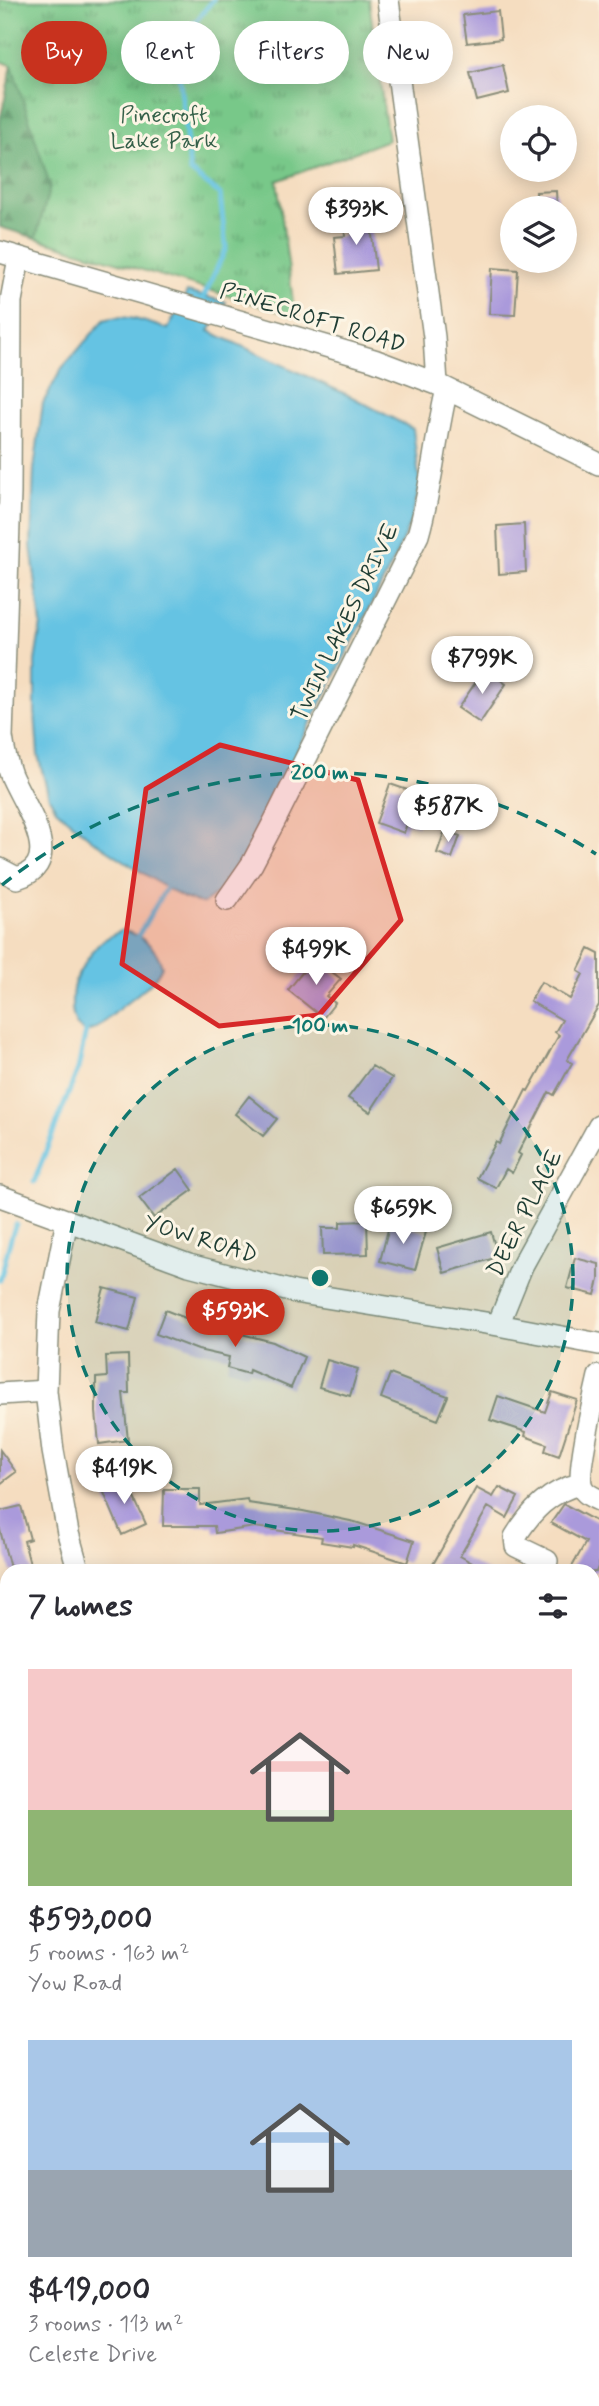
<!DOCTYPE html>
<meta charset="utf-8">
<style>
body{margin:0;font-family:Mynerve,sans-serif;background:#f2f2f3;color:#2b2b33;height:100vh;display:flex;flex-direction:column;font-size:26px;white-space:nowrap}
*{box-sizing:border-box;margin:0}
p{font-size:23px;color:#7c7c81}
.icon{flex:none;width:38px;height:38px;fill:none;stroke:currentColor;stroke-width:2;stroke-linecap:round;stroke-linejoin:round}
.map{position:relative;flex:1;overflow:hidden}
.drawer{position:absolute;left:0px;top:1564px;width:600px;height:842px;display:flex;flex-direction:column;background:#fff;border-radius:21px 21px 0 0;box-shadow:0 4px 18px #0003}
.drawer>*{flex:none}
.banner{position:absolute;left:21px;top:21px;width:558px;height:63px;display:flex;gap:14px}
.buttons{position:absolute;left:500px;top:105px;display:grid;gap:14px}
.buttons a{display:grid;place-items:center;width:77px;height:77px;border-radius:50%;background:#fff;box-shadow:0 4px 18px #0003;font-size:35px}
.price{position:absolute;translate:-50% -60px;padding:0 16px;border-radius:24px;background:#fff;color:#222;font-size:23px;line-height:46px;filter:drop-shadow(0 2px 4px #0008)}
.price::after{content:'';position:absolute;left:50%;top:42px;width:21px;height:16px;margin-left:-10px;background:inherit;clip-path:polygon(0 0,100% 0,50% 100%)}
.price.active{background:#c8321e;color:#fff}
ul{padding:0;list-style:none}
li{display:grid;align-content:center;gap:14px;height:371px;padding:0 28px}
li span{display:grid;place-items:center;height:217px;border-radius:0px;color:#555}
li>.icon{margin-inline-start:auto}
span .icon{width:126px;height:126px;fill:#fffc;stroke-width:1}
li b{font-size:30px}
h2{display:flex;justify-content:space-between;align-items:center;height:84px;padding:0 28px;font-size:30px}
.pill{padding:0 24px;border-radius:32px;background:#fff;box-shadow:0 4px 18px #0003;font-size:24px;line-height:63px}
.pill.active{background:#c8321e;color:#fff}
.map>svg:first-child{display:block}
</style>
<div class="map">
<svg width="599" height="2406" viewBox="0 0 599 2406">
<defs>
<pattern id="forest-firs" width="22" height="20" patternUnits="userSpaceOnUse" patternTransform="scale(1.75)"><rect width="22" height="20" fill="#62ac75"/><path d="M5 1l3.5 6h-7zM16 11l3.5 6h-7z" fill="#508d61"/></pattern>
<pattern id="park-tufts" width="24" height="20" patternUnits="userSpaceOnUse" patternTransform="scale(1.75)"><rect width="24" height="20" fill="#78c889"/><path d="M3 7l-1-3M5 7V3M7 7l1-3M15 17l-1-3M17 17v-4M19 17l1-3" fill="none" stroke="#62a471"/></pattern>
</defs>
<rect width="100%" height="100%" fill="#fcf5e5"/>
<filter id="ink" filterUnits="userSpaceOnUse"><feTurbulence type="fractalNoise" baseFrequency=".0143" numOctaves="2"/><feDisplacementMap in="SourceGraphic" scale="14" xChannelSelector="R" yChannelSelector="G"/><feConvolveMatrix kernelMatrix="1 2 1 2 8 2 1 2 1" color-interpolation-filters="sRGB"/></filter>
<filter id="wash" filterUnits="userSpaceOnUse"><feTurbulence type="fractalNoise" baseFrequency=".00686" numOctaves="4" result="noise"/><feDisplacementMap in="SourceGraphic" scale="28" xChannelSelector="R" yChannelSelector="G"/><feGaussianBlur stdDeviation="1.57" result="paint"/><feColorMatrix in="noise" values="0 0 0 0 0 0 0 0 0 0 0 0 0 0 0 0 0 1.4 0 .05"/><feComposite in="paint" operator="in"/></filter>
<g filter="url(#wash)">
<rect width="100%" height="100%" fill="#f5ddc0"/>
<path fill="#ebd1eb" d="M 599,1739 L 599,2406 L 499,2406 L 497,2399 L 593,2399 L 593,1751 Z"/>
<path fill="url(#forest-firs)" stroke="#407454" stroke-width="2" d="M 0,0 L 71,249 L 0,227 L 0,121 L 12,65 L 0,61 Z"/>
<path fill="url(#park-tufts)" stroke="#4c825e" stroke-width="2" d="M 0,0 L 369,0 L 388,140 L 277,181 L 295,316 L 36,238 L 50,186 L 12,65 L 0,61 Z"/>
<path fill="#65c3e3" stroke="#42808c" stroke-width="2" d="M 187,292 L 226,302 L 209,331 L 352,397 L 413,429 L 420,486 L 410,523 L 392,564 L 290,764 L 252,846 L 226,886 L 203,904 L 184,898 L 166,888 L 91,839 L 56,809 L 49,797 L 38,755 L 35,712 L 35,661 L 41,624 L 31,546 L 34,469 L 43,403 L 62,368 L 104,320 C 125,312 147,323 168,329 Z
M 122,930 C 142,936 156,946 162,966 C 155,983 138,993 124,1005 C 115,1012 105,1023 95,1029 C 68,1041 70,995 75,981 C 80,970 91,953 99,944 C 105,938 115,934 122,930 Z"/>
<g fill="none" stroke-linecap="round" stroke-linejoin="round">
<path stroke="#65c3e3" stroke-width="5" d="M 202,301 L 226,248 L 220,194 L 190,171 L 176,46 L 213,0
M 135,941 L 166,888 L 165,883
M 34,1182 L 78,1069 L 87,1026
M 0,1280 C 6,1261 8,1242 16,1224"/>
</g>
<g id="blocks">
<path fill="#aa9adb" d="M 498,11 L 501,39 L 467,43 L 463,15 Z
M 503,65 L 509,93 L 477,101 L 470,73 Z
M 556,191 L 557,208 L 537,208 L 536,192 Z
M 370,217 L 376,270 L 338,274 L 334,237 L 345,236 L 344,220 Z
M 492,268 L 518,270 L 515,315 L 489,314 Z
M 524,524 L 526,572 L 499,574 L 497,526 Z
M 485,669 L 506,684 L 480,723 L 458,708 Z
M 390,784 L 428,797 L 417,826 L 407,823 L 404,833 L 376,823 Z
M 445,830 L 460,836 L 452,858 L 437,853 Z
M 589,949 L 599,954 L 599,1005 L 567,1060 L 572,1063 L 554,1095 L 549,1092 L 518,1153 L 521,1155 L 512,1173 L 506,1169 L 496,1188 L 477,1178 L 496,1142 L 499,1144 L 526,1090 L 528,1091 L 559,1035 L 555,1032 L 562,1020 L 530,1001 L 541,982 L 570,999 L 583,974 L 578,971 Z
M 314,958 L 341,979 L 326,996 L 335,1003 L 323,1018 L 288,990 Z
M 372,1066 L 392,1078 L 370,1112 L 348,1098 Z
M 249,1096 L 277,1119 L 263,1136 L 235,1114 Z
M 178,1169 L 193,1190 L 154,1218 L 139,1198 Z
M 367,1221 L 368,1254 L 323,1255 L 322,1228 L 340,1228 L 340,1222 Z
M 390,1222 L 426,1232 L 415,1270 L 380,1261 Z
M 491,1232 L 498,1257 L 444,1273 L 437,1248 Z
M 575,1258 L 599,1264 L 599,1280 L 595,1295 L 567,1288 Z
M 104,1288 L 138,1297 L 129,1331 L 95,1322 Z
M 165,1310 L 221,1332 L 222,1329 L 273,1342 L 304,1357 L 291,1388 L 249,1370 L 248,1374 L 227,1368 L 229,1357 L 198,1350 L 156,1334 Z
M 128,1355 L 129,1393 L 123,1393 L 128,1440 L 99,1444 L 96,1412 L 96,1378 L 107,1377 L 106,1356 Z
M 327,1360 L 358,1369 L 350,1396 L 319,1387 Z
M 390,1374 L 448,1396 L 438,1420 L 381,1398 Z
M 552,1392 L 577,1400 L 559,1456 L 545,1451 L 547,1444 L 525,1436 L 526,1432 L 490,1420 L 498,1396 L 545,1412 Z
M 0,1450 L 16,1472 L 0,1484 Z
M 125,1478 L 146,1524 L 122,1535 L 102,1488 Z
M 499,1487 L 518,1497 L 507,1518 L 488,1507 L 460,1556 L 488,1572 L 441,1572 L 432,1566 L 476,1488 L 493,1497 Z
M 164,1489 L 200,1489 L 200,1505 L 247,1499 L 248,1503 L 303,1511 L 355,1522 L 414,1541 L 407,1563 L 353,1545 L 353,1547 L 321,1542 L 322,1537 L 255,1527 L 215,1533 L 214,1526 L 163,1526 Z
M 564,1504 L 597,1522 L 599,1519 L 599,1565 L 596,1572 L 569,1572 L 586,1542 L 551,1523 Z
M 21,1506 L 30,1539 L 24,1541 L 32,1572 L 11,1572 L 0,1530 L 0,1511 Z"/>
</g>
</g>
<g filter="url(#ink)">
<use href="#blocks" fill-opacity="0" stroke="#8a8d7a" stroke-width="2"/>
<g fill="none" stroke-linecap="round" stroke-linejoin="round">
<g stroke="#8a8d7a" stroke-width="24">
<path id="minor" d="M 388,0 L 434,337 L 437,384
M 0,252 L 374,360 L 437,384 L 599,464
M 0,869 L 17,878 C 68,864 23,804 11,775 C 6,762 4,751 2,737 L 10,493 L 11,301 L 19,258
M 227,900 L 252,864 L 275,820 L 418,535 C 432,487 435,438 447,389
M 0,1196 L 189,1265 L 294,1292 L 498,1325 L 599,1344
M 67,1220 L 49,1311 L 46,1391 L 53,1451 L 68,1533 L 79,1572
M 498,1325 L 522,1266 L 599,1126
M 599,1376 C 595,1394 576,1473 582,1487 C 585,1494 592,1497 599,1500
M 0,1394 L 46,1391
M 547,1561 L 516,1546 L 515,1537 C 531,1511 550,1491 580,1484
M 593,1698 L 599,1686
M 0,1978 L 7,1980
M 593,2113 L 599,2095
M 593,2209 L 599,2212
M 0,2256 L 7,2258
M 593,2331 L 599,2331
M 593,2376 L 599,2374
M 462,2399 L 464,2406
M 541,2399 L 543,2406
M 294,2406 L 294,2403 L 304,2406
M 400,2406 L 400,2399"/>
</g>
<use href="#minor" stroke="#fff" stroke-width="21"/>
</g>
</g>
<path fill="#d62828" fill-opacity="0.2" stroke="#d62828" stroke-width="5" stroke-linejoin="round" d="M 220,745 L 358,780 L 401,920 L 319,1015 L 219,1026 L 122,964 L 146,789 Z"/>
<circle cx="320" cy="1278" r="253" fill="#0f766e" fill-opacity=".12"/>
<g fill="none" stroke="#0f766e" stroke-width="3.5" stroke-dasharray="12 9">
<circle cx="320" cy="1278" r="253"/>
<path d="M2 885A506 506 0 0 1 596 854"/>
</g>
<g text-anchor="middle" stroke-width="6" stroke-linejoin="round" paint-order="stroke">
<g font-size="23" fill="#356049" stroke="#fcf5e5">
<text x="164" y="122">Pinecroft<tspan x="164" dy="26">Lake Park</tspan></text>
</g>
<g font-size="23" fill="#1f3d34" stroke="#fcf5e5">
<text transform="translate(313 317) rotate(17)" y="8">PINECROFT ROAD</text>
<text transform="translate(344 622) rotate(-64)" y="8">TWIN LAKES DRIVE</text>
<text transform="translate(524 1213) rotate(-63)" y="8">DEER PLACE</text>
<text transform="translate(201 1238) rotate(17)" y="8">YOW ROAD</text>
</g>
</g>
<circle cx="320" cy="1278" r="10" fill="#0f766e" stroke="#fcf5e5" stroke-width="3.5"/>
<g font-size="21" text-anchor="middle" font-weight="bold" fill="#0f766e" stroke="#fcf5e5" stroke-width="6" stroke-linejoin="round" paint-order="stroke">
<text x="320" y="779">200 m</text>
<text x="320" y="1032">100 m</text>
</g>
</svg>
<div class="buttons">
<a><svg class="icon" aria-label="locate" viewBox="0 0 24 24"><circle cx="12" cy="12" r="6"/><path d="M12 2v4M12 18v4M2 12h4M18 12h4"/></svg></a>
<a><svg class="icon" aria-label="layers" viewBox="0 0 24 24"><path d="M12 4l9 5-9 5-9-5zM3 14l9 5 9-5"/></svg></a>
</div>
<b class="price" style="left:356px;top:247px">$393K</b>
<b class="price" style="left:482px;top:696px">$799K</b>
<b class="price" style="left:448px;top:844px">$587K</b>
<b class="price" style="left:316px;top:987px">$499K</b>
<b class="price" style="left:403px;top:1246px">$659K</b>
<b class="price active" style="left:235px;top:1349px">$593K</b>
<b class="price" style="left:124px;top:1506px">$419K</b>
<div class="banner">
<a class="pill active">Buy</a>
<a class="pill">Rent</a>
<a class="pill">Filters</a>
<a class="pill">New</a>
</div>
<section class="drawer">
<h2>7 homes<svg class="icon" aria-label="filters" viewBox="0 0 24 24"><path d="M4 7h16M4 17h16"/><circle cx="9" cy="7" r="2"/><circle cx="15" cy="17" r="2"/></svg></h2>
<ul>
<li><span style="background:linear-gradient(#f6c9c9 65%,#8fb573 0)"><svg class="icon" aria-label="home" viewBox="0 0 24 24"><path d="M3 11l9-7 9 7M6 9v11h12V9"/></svg></span><div><b>$593,000</b><p>5 rooms · 163 m²</p><p>Yow Road</p></div></li>
<li><span style="background:linear-gradient(#a9c7e8 60%,#9aa5b1 0)"><svg class="icon" aria-label="home" viewBox="0 0 24 24"><path d="M3 11l9-7 9 7M6 9v11h12V9"/></svg></span><div><b>$419,000</b><p>3 rooms · 113 m²</p><p>Celeste Drive</p></div></li>
</ul>
</section>
</div>
